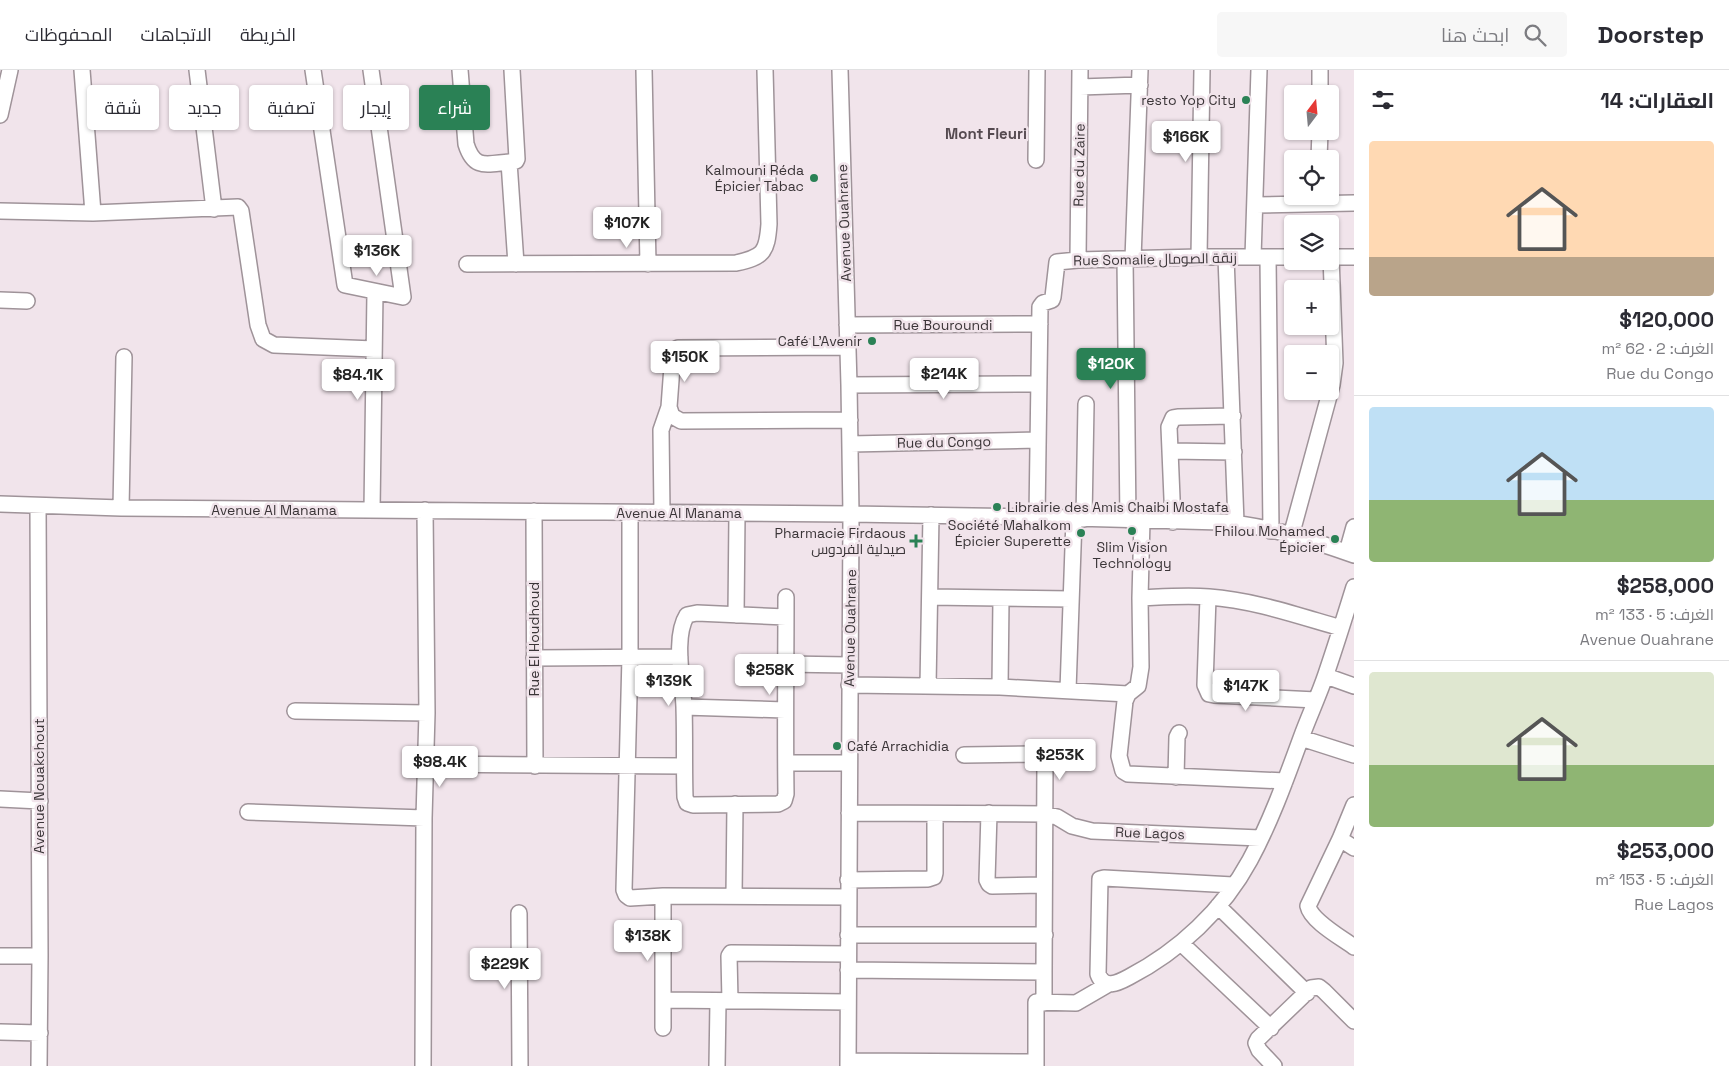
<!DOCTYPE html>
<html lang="ar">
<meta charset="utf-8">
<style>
body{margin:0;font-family:"Space Grotesk",Cairo,sans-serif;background:#f7f7f7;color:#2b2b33;direction:rtl;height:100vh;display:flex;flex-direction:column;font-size:19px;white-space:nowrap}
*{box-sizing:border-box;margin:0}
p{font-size:16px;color:#7c7c81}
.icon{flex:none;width:28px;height:28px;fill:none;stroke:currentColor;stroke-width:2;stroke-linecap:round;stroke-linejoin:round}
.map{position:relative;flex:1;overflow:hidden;direction:ltr}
.panel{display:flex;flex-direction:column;background:#fff;width:375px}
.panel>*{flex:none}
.top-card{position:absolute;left:15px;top:15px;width:475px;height:45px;direction:rtl;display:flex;gap:10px}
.needle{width:32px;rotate:16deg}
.fabs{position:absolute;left:1284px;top:15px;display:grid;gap:10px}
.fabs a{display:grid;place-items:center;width:55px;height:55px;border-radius:5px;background:#fff;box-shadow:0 1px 4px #0004;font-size:25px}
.price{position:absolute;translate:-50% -42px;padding:0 11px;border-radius:5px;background:#fff;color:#222;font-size:16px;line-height:32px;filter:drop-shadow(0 1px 2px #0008)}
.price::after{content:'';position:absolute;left:50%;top:30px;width:15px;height:11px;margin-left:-8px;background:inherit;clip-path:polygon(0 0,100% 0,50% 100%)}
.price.current{background:#2a8155;color:#fff}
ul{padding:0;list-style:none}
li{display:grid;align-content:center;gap:10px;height:265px;padding:0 15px}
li+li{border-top:1px solid #e1e1e2}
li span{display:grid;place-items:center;height:155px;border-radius:5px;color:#555}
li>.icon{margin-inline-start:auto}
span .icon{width:90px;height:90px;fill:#fffc;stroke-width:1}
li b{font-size:21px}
h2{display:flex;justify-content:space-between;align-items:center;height:60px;padding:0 15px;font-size:21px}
.pill{padding:0 18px;border-radius:5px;background:#fff;box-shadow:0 1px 4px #0004;font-size:18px;line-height:45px}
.pill.current{background:#2a8155;color:#fff}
header{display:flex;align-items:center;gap:30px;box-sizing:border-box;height:70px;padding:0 25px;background:#fff;border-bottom:1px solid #e1e1e2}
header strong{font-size:24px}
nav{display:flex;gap:28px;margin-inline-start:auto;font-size:18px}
.search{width:350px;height:45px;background:#f7f7f7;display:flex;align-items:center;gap:12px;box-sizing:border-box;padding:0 18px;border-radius:5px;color:#7c7c81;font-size:19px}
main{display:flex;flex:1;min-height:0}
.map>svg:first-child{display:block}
</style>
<header>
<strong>Doorstep</strong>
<div class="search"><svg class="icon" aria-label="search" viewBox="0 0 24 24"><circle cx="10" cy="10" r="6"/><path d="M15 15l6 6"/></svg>ابحث هنا</div>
<nav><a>الخريطة</a><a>الاتجاهات</a><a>المحفوظات</a></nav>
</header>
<main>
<section class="panel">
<h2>العقارات: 14<svg class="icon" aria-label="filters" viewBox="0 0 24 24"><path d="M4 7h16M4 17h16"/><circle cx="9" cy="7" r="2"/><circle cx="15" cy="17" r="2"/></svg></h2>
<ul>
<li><span style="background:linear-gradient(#ffd9b3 75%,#b9a48a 0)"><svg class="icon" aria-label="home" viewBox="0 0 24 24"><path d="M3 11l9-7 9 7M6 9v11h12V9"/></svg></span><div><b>$120,000</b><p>الغرف: 2 · 62 m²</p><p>Rue du Congo</p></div></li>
<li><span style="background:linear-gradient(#bfe0f5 60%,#8fb573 0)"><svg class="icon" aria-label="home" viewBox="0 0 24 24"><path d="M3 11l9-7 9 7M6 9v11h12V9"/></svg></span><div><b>$258,000</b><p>الغرف: 5 · 133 m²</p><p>Avenue Ouahrane</p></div></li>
<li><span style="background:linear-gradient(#dfe7d0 60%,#8fb573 0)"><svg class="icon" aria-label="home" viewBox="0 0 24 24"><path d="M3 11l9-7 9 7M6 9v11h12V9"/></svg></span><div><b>$253,000</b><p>الغرف: 5 · 153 m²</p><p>Rue Lagos</p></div></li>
</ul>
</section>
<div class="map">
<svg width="1354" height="996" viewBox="0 0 1354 996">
<rect width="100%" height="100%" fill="#f1e4eb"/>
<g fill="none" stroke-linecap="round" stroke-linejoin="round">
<g stroke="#9f9399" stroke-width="18">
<path id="minor" d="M 82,0 L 93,143
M 197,0 L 214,139
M 313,0 L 345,215 L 403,227 L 371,0
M 460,0 L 466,74 C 474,100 486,94 509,92
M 512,0 L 517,89 L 516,91 L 509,92 L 516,194
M 644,0 L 648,194
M 840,0 L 849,315 L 851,444 L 848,996
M 1080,17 L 1140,15
M 1320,24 L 1320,0
M 0,45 L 10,0
M 1319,89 L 1320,61
M 1036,90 L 1037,0
M 1256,135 L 1354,133
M 0,141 L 93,143 L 238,137 L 241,141 L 258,255 L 263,269 L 274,275 L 374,279
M 1199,187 L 1202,0
M 1226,187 L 1236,453
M 1253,187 L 1259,0
M 1330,187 L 1354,187
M 1268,188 L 1271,461
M 1125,189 L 1128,450
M 1133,189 L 1140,0
M 1078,190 L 1080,0
M 467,194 L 736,193 C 763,187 767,183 769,154 L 765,0
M 0,230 L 27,231
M 847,255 L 1040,254
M 848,277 L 678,278 L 674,280 L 673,283 L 669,337 L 672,346 L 681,351 L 850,350
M 849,315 L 1039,314
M 850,374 L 1038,370
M 1171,381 L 1234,382
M 0,434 L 121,438 L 851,444 L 1037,447 L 1221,452 C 1265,455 1312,470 1354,485
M 38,436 L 40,886 L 39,996
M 121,438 L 124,287
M 372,440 L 375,222
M 534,441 L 535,696
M 662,442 L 661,360 L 669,337
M 630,443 L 630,587 L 624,820 L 626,825 L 630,828 L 663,826 L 848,827
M 1037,447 L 1040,237 L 1043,233 L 1052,230 L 1053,227 L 1057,192 L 1078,190 L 1199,187 L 1292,187
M 1084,449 L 1086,334
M 1142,450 L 1140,528 L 1141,597 L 1138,616 L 1128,624 L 1125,631 L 1119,686 L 1123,701 L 1128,704 L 1285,711
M 1173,452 L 1169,357 L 1173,348 L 1179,347 L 1233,346
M 1291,466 L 1332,315 L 1335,293 L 1331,187
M 1347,482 L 1354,457
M 930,527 L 1071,529
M 1208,527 L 1205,615 L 1209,624 L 1214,625 L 1316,630
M 1140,528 C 1163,527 1186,525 1209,527 C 1253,530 1299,546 1341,558
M 736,545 L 737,444
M 786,547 L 697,543 L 687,545 C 673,567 683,611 684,637 C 685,667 684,697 685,727 L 687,733 L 693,735 L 778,734 L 784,731 L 786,724 C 785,658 786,593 786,527
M 534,588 L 680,587
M 785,594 L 849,595
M 1326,606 L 1354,616
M 849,615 L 1000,617 L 1128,624
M 928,616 L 931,445
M 1000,617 L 1001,529
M 1068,620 L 1074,449
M 684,637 L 785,640
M 295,641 L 427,643
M 1301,668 L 1354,685
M 786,693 L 849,693
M 426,694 L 684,696
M 1176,707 L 1177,667 L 1179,663
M 0,729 L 40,731
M 1354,735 L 1340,769 L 1308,836 C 1311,851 1342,868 1354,877
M 248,742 L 424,748
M 849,743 L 1044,744 L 1057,747 L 1072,756 L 1092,761 L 1260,768
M 989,743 L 987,810 L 989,814 L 992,816 L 1044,815
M 1340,769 L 1354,778
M 848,810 L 928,809 L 934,807 L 935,803 L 935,744
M 1233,815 L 1104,808 L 1100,809 L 1098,904 C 1104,920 1118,913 1129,907 C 1179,881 1223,840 1250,790 C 1271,751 1286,709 1301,668 C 1309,646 1319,625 1326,604 C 1336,575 1345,546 1354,517
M 663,826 L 663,958
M 734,826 L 735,734
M 1218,836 L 1307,923
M 519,843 L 520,996
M 848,865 L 1045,865
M 1182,874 L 1271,958
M 0,886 L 40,886
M 848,900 L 1044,902 L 1045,688 L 1044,685 L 1039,684 L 964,685
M 663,930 L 848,932
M 730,931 L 729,886 L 731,883 L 848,884
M 1044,933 L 1044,902
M 0,962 L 40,963
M 848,991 L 1036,992
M 423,996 L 424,748 L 427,643 L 425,440
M 717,996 L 718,932
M 1036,996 L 1036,932 L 1076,933 L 1107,915
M 1274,996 L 1259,980 L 1256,973 L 1258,969 L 1311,918 L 1319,917 L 1324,921 L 1354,951"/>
</g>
<use href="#minor" stroke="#fff" stroke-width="15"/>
</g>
<g fill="#2a8155" stroke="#f1e4eb" stroke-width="2">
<circle cx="1246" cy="30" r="5"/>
<circle cx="814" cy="108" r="5"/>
<circle cx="872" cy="271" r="5"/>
<circle cx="997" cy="437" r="5"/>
<circle cx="1132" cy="461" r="5"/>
<circle cx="1081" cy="463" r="5"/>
<circle cx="1335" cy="469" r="5"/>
<path d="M913.5 463.5h5v5h5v5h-5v5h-5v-5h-5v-5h5z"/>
<circle cx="837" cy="676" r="5"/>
</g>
<g text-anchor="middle" stroke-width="5" stroke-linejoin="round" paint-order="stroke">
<g font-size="14" fill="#3b3538" stroke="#f1e4eb" text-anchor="end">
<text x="1236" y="35">resto Yop City</text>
<text x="804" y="105">Kalmouni Réda<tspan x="804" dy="16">Épicier Tabac</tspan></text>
<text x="862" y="276">Café L'Avenir</text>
<text x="1007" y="442" text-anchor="start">Librairie des Amis Chaibi Mostafa</text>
<text x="1071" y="460">Société Mahalkom<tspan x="1071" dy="16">Épicier Superette</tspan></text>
<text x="1325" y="466">Fhilou Mohamed<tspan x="1325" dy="16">Épicier</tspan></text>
<text x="906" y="468">Pharmacie Firdaous<tspan x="906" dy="16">صيدلية الفردوس</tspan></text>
<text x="1132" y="482" text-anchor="middle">Slim Vision<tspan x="1132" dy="16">Technology</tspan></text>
<text x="847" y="681" text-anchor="start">Café Arrachidia</text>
</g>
<g font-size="14" fill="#3b3538" stroke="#f1e4eb">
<text transform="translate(1079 95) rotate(-89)" y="5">Rue du Zaire</text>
<text transform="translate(844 153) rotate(-92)" y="5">Avenue Ouahrane</text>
<text transform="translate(1155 189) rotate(-1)" y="5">Rue Somalie زنقة الصومال</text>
<text x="943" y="260">Rue Bouroundi</text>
<text transform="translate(944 372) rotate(-1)" y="5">Rue du Congo</text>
<text x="274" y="445">Avenue Al Manama</text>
<text x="679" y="448">Avenue Al Manama</text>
<text transform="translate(850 558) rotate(-89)" y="5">Avenue Ouahrane</text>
<text transform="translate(534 569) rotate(-90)" y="5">Rue El Houdhoud</text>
<text transform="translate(39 716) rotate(-90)" y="5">Avenue Nouakchout</text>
<text transform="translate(1150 763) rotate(2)" y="5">Rue Lagos</text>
</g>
<g font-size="15" font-weight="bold" fill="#554a50" stroke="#f1e4eb">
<text x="986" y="69">Mont Fleuri</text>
</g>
</g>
</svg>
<div class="fabs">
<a><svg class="needle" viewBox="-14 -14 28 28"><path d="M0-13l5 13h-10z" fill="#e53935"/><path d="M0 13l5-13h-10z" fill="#7c7c81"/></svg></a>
<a><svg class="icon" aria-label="locate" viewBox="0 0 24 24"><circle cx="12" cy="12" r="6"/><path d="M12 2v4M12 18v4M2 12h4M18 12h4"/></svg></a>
<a><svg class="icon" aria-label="layers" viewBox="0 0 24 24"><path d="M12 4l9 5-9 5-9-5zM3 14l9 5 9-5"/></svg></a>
<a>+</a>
<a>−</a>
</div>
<b class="price" style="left:1186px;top:93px">$166K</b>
<b class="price" style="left:627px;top:179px">$107K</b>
<b class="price" style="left:377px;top:207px">$136K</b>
<b class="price" style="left:685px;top:313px">$150K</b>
<b class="price current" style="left:1111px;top:320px">$120K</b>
<b class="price" style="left:944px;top:330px">$214K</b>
<b class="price" style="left:358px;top:331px">$84.1K</b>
<b class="price" style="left:770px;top:626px">$258K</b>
<b class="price" style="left:669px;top:637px">$139K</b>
<b class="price" style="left:1246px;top:642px">$147K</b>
<b class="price" style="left:1060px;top:711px">$253K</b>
<b class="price" style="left:440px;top:718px">$98.4K</b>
<b class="price" style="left:648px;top:892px">$138K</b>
<b class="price" style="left:505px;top:920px">$229K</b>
<div class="top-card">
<a class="pill current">شراء</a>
<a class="pill">إيجار</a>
<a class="pill">تصفية</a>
<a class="pill">جديد</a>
<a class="pill">شقة</a>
</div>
</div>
</main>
